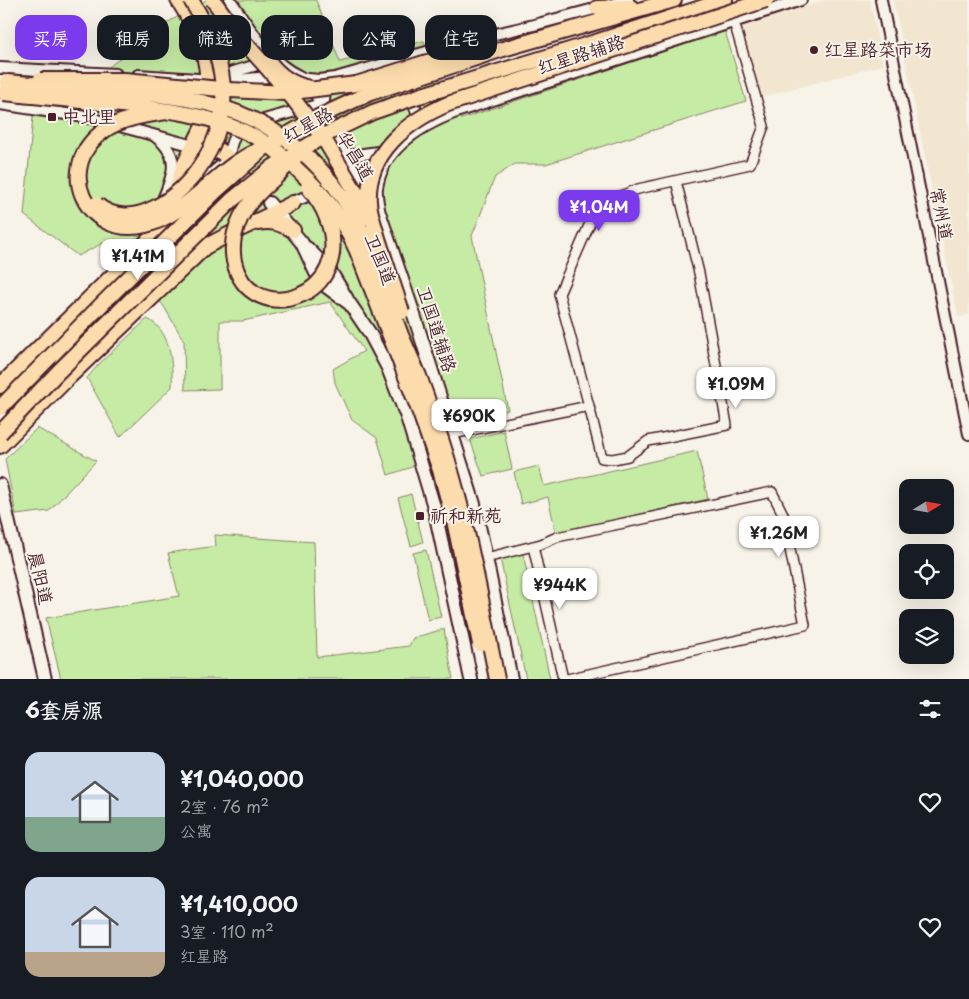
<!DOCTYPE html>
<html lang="zh">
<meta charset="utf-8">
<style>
body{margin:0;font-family:"Playpen Sans","LXGW WenKai TC",sans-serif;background:#242831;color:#f1f3f6;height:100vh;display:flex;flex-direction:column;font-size:19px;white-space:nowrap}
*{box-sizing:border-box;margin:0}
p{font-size:16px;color:#9ea1a6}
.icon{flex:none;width:28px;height:28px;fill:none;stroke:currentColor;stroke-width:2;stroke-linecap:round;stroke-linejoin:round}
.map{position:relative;height:679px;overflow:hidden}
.drawer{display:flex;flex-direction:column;background:#171b24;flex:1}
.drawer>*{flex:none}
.hud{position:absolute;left:15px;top:15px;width:500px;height:45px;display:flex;gap:10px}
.needle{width:32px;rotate:79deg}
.fabs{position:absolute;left:899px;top:479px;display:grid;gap:10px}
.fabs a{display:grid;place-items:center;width:55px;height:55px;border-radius:10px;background:#171b24;box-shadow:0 5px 20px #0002;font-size:25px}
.price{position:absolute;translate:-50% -42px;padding:0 11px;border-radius:10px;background:#fff;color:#222;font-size:16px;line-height:32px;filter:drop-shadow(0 1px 2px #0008)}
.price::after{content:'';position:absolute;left:50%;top:30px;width:15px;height:11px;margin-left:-8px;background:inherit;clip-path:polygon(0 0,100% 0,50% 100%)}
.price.selected{background:#7c3aed;color:#fff}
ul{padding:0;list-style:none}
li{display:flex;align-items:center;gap:15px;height:125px;padding:0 25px}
li span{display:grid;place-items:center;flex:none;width:140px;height:100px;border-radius:15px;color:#555}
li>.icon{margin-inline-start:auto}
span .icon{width:60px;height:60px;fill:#fffc;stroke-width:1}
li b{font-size:21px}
h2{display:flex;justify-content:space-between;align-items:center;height:60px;padding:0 25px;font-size:21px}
.chip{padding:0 18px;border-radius:15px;background:#171b24;box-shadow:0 5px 20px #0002;font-size:18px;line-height:45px}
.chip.selected{background:#7c3aed;color:#fff}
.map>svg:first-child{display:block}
</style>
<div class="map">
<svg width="969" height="679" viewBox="0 0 969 679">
<rect width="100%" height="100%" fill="#f7f3e8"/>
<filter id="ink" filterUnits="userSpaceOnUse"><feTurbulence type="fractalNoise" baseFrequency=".02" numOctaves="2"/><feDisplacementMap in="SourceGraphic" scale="10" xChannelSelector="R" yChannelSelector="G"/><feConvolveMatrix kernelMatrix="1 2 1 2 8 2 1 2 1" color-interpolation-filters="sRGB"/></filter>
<g filter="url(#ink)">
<path fill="#f3e6d1" d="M 825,0 L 870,0 L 883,65 L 761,97 L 741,27 Z
M 893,0 L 969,0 L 969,315 L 958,317 Z"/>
<path fill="#c6eba5" stroke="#888568" d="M 206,0 L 316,0 L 340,62 L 424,41 L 450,106 L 461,119 L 725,31 L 746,101 L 546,164 L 515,164 L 495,177 L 472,236 L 508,410 L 440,424 L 412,467 L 388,475 L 377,438 L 352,420 L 335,383 L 333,369 L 364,351 L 330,302 L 243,321 L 220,321 L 220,389 L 185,390 L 184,341 L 163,305 L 103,243 L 78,256 L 24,215 L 33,116 L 93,125 L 105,70 L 160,27 Z
M 147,319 C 171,329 173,365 172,387 L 120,437 L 87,378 L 99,364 Z
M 37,428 L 96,461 L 49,511 L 16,515 L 5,459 Z
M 504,431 L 512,469 L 483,476 L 470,439 Z
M 697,451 L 708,499 L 556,533 L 548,497 L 521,504 L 514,472 L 539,466 L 544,486 Z
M 411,494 L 423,542 L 411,546 L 398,498 Z
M 215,535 L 314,542 L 317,657 L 409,646 L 413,638 L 444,629 L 453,679 L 61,679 L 46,618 L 179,596 L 168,553 L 216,546 Z
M 426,550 L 441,617 L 428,620 L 413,553 Z
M 523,554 L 550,679 L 526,679 L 500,558 Z"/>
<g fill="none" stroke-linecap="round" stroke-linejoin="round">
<g stroke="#4a1f2b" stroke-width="12">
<path id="minor" d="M 589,406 L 602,458 L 613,459 L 628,456 L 648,441 L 727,425 L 699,273 L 676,181
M 452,434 L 589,406 L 559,294 L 598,205 L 638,189 L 750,164 L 764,126 L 734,22
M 533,546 L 563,679
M 486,558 L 541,544 L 557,537 L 772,492 L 783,514 L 805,625 L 567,679"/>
</g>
<g stroke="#4a1f2b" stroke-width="14">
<path id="tertiary" d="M 230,0 C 249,26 268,62 299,76
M 881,0 L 969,434
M 0,68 L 116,74
M 138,75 L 228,81 L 278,76 L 319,80 L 335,78 L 465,41 L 534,25 L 628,0
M 403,76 L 421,123
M 216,77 L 267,62
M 310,84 L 369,195
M 0,104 L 86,117 L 194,146 L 214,154
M 156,137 C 183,157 172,178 161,204
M 349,156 L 378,152 L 388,152
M 256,189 L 229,159 C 230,140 235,130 253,123 L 321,104 L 324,101 L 325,91 L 331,84
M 189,192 L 229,159
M 286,205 L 305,197 L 344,166 L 349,156
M 380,215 C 379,207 376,196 377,188 C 383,146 424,124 459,111 L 801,0"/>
</g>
<g stroke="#4a1f2b" stroke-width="16">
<path id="secondary" d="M 269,203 L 302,243 L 316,273 L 327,287 L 350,304 L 369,332 L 388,368 L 407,417 L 434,507 L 471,679
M 380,215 L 414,315 L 474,504 L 483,544 L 511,679
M 307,248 L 330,271 L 347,299
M 0,485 L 45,679"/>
</g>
<g stroke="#4a1f2b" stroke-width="18">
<path id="primary" d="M 178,0 C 190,19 201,38 205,60 C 208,72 208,85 208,98 C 208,111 203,124 208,136 C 212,145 222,153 229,159
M 258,223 C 272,220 281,224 293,230
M 0,386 L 160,229 L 167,218 L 184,165 L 206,120
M 0,446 L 69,377 L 205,247 C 233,231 264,219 293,203"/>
</g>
<g stroke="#4a1f2b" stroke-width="18">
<path id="trunk" d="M 597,8 L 631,7
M 602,40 L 725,0
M 503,49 L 674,0"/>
</g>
<use href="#minor" stroke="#f7f3e8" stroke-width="9"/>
<use href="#tertiary" stroke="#f7f3e8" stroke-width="10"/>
<use href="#secondary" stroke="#f7f3e8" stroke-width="12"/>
<use href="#primary" stroke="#fcdcac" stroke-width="14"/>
<use href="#trunk" stroke="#fcdcac" stroke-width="14"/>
<g stroke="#4a1f2b" stroke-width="18" stroke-linecap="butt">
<path id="primary-bridge" d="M 270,63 C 280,76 294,85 310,88
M 40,80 L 125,80 L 231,90 L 285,93 L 356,84 L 427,62 L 483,52
M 167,112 C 147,115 122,118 105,130 C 53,165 84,240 146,225 C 189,214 218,166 261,149
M 297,155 C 290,162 283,170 276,177 C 263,189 249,201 241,217 C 234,231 231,246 234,261 C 249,332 360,298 326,216 C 322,205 315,196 308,187
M 96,204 C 131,235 182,196 201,165 C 213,147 221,126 223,105 C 226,67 210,31 191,0"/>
</g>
<g stroke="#4a1f2b" stroke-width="18" stroke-linecap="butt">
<path id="trunk-bridge" d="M 213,0 L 239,36 L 284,87 L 324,139 L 355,191 L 368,217
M 7,82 C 42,85 77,88 113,91 C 161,95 210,98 254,120 C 294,139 330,174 352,212 C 373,250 386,295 401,335 C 407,349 413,362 419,376 C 433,414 447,454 457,493 C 474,554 484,617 497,679
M 4,93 C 39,97 75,100 110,104 C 163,109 218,114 264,142 C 278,151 291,163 302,174 C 326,196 344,221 357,251 L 420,413 L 440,470 L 455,525 L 480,644
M 402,312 C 394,286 385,261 377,235 C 374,224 370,214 369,202 C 366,153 408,121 448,104 L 766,0
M 0,408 L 103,303 L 216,191 L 264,148 L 316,118 L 370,93 L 503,49
M 0,433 L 58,372 L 232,200 L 273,167 L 327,134 L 373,112 L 419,96 L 602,40"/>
</g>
<use href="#primary-bridge" stroke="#fcdcac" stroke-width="14"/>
<use href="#trunk-bridge" stroke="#fcdcac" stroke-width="14"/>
</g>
</g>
<g fill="#4a1f2b" stroke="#f7f3e8" stroke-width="2">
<circle cx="814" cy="50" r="5"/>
<rect x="47" y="112" width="10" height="10" rx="2.5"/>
<rect x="415" y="511" width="10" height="10" rx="2.5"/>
</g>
<g text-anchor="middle" stroke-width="4" stroke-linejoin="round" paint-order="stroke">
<g font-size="18" fill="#4a1f2b" stroke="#f7f3e8" text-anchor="start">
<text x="824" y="56">红星路菜市场</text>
<text x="62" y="123">中北里</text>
<text x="430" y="522">祈和新苑</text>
</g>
<g font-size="18" fill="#4a1f2b" stroke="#f7f3e8">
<text transform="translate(581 55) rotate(-18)" y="6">红星路辅路</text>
<text transform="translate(308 125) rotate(-29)" y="6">红星路</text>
<text transform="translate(355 156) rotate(59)" y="6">华昌道</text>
<text transform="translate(941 214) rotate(79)" y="6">常州道</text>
<text transform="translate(380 259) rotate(68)" y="6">卫国道</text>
<text transform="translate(436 329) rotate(72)" y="6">卫国道辅路</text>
<text transform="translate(40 578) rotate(77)" y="6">晨阳道</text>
</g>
</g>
</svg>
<div class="fabs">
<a><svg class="needle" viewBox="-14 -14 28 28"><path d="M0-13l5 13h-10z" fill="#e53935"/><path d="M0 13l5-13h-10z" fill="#9ea1a6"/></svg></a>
<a><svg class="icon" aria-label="locate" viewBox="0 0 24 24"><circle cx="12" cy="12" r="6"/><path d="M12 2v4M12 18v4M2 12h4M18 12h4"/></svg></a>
<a><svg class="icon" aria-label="layers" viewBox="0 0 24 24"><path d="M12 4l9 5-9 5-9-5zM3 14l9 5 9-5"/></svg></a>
</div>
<b class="price selected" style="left:599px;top:232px">¥1.04M</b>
<b class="price" style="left:138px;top:281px">¥1.41M</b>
<b class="price" style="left:736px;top:409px">¥1.09M</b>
<b class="price" style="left:469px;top:441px">¥690K</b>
<b class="price" style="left:779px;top:558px">¥1.26M</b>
<b class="price" style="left:560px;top:610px">¥944K</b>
<div class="hud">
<a class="chip selected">买房</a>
<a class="chip">租房</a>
<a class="chip">筛选</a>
<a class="chip">新上</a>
<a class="chip">公寓</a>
<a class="chip">住宅</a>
</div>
</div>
<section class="drawer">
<h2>6套房源<svg class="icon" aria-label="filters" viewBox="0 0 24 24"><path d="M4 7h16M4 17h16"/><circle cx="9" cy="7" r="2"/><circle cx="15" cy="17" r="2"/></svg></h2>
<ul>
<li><span style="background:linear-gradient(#c9d6e8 65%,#7fa58c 0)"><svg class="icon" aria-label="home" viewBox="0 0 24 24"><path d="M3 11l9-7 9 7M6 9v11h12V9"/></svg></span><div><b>¥1,040,000</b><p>2室 · 76 m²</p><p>公寓</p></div><svg class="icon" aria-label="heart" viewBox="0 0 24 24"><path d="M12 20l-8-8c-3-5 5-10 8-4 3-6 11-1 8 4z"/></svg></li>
<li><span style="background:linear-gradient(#c9d6e8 75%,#b9a48a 0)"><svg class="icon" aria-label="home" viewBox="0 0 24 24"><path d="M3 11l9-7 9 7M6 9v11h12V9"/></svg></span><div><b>¥1,410,000</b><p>3室 · 110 m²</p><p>红星路</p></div><svg class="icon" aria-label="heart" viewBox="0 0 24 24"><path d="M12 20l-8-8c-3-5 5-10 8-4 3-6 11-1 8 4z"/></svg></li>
</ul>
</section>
